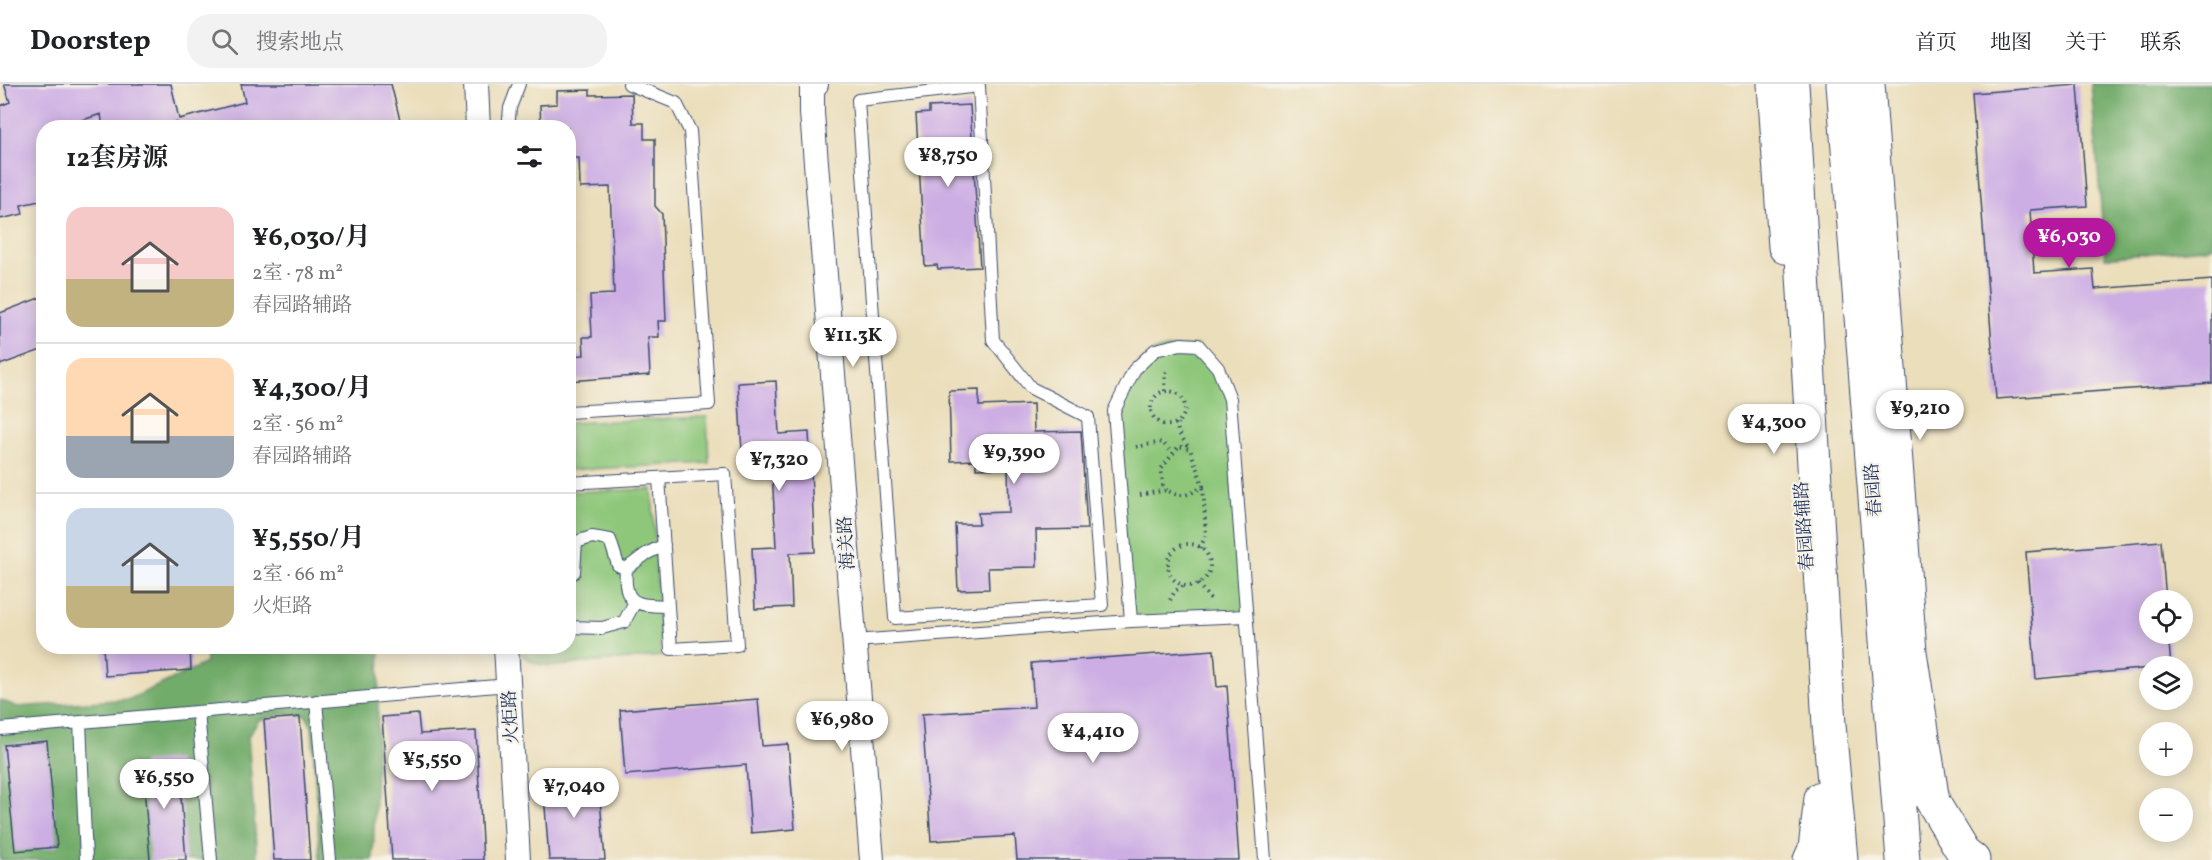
<!DOCTYPE html>
<html lang="zh">
<meta charset="utf-8">
<style>
body{margin:0;font-family:Vollkorn,"Noto Serif SC",serif;background:#f2f2f2;color:#202124;height:100vh;display:flex;flex-direction:column;font-size:22px;white-space:nowrap}
*{box-sizing:border-box;margin:0}
p{font-size:20px;color:#757577}
.icon{flex:none;width:33px;height:33px;fill:none;stroke:currentColor;stroke-width:2;stroke-linecap:round;stroke-linejoin:round}
.map{position:relative;flex:1;overflow:hidden}
.side{position:absolute;left:36px;top:36px;width:540px;height:534px;display:flex;flex-direction:column;background:#fff;border-radius:24px;box-shadow:0 3px 15px #0003}
.side>*{flex:none}
.fabs{position:absolute;left:2139px;top:506px;display:grid;gap:12px}
.fabs a{display:grid;place-items:center;width:54px;height:54px;border-radius:50%;background:#fff;box-shadow:0 3px 15px #0003;font-size:30px}
.price{position:absolute;translate:-50% -51px;padding:0 14px;border-radius:21px;background:#fff;color:#222;font-size:20px;line-height:39px;filter:drop-shadow(0 2px 3px #0008)}
.price::after{content:'';position:absolute;left:50%;top:36px;width:18px;height:14px;margin-left:-9px;background:inherit;clip-path:polygon(0 0,100% 0,50% 100%)}
.price.selected{background:#b5179e;color:#fff}
ul{padding:0;list-style:none}
li{display:flex;align-items:center;gap:18px;height:150px;padding:0 30px}
li+li{border-top:2px solid #e0e0e0}
li span{display:grid;place-items:center;flex:none;width:168px;height:120px;border-radius:18px;color:#555}
li>.icon{margin-inline-start:auto}
span .icon{width:72px;height:72px;fill:#fffc;stroke-width:1}
li b{font-size:26px}
h2{display:flex;justify-content:space-between;align-items:center;height:72px;padding:0 30px;font-size:26px}
header{display:flex;align-items:center;gap:36px;box-sizing:border-box;height:84px;padding:0 30px;background:#fff;border-bottom:2px solid #e0e0e0}
header strong{font-size:28px}
nav{display:flex;gap:33px;margin-inline-start:auto;font-size:21px}
.search{width:420px;height:54px;background:#f2f2f2;display:flex;align-items:center;gap:15px;box-sizing:border-box;padding:0 21px;border-radius:24px;color:#757577;font-size:22px}
.map>svg:first-child{display:block}
</style>
<header>
<strong>Doorstep</strong>
<div class="search"><svg class="icon" aria-label="search" viewBox="0 0 24 24"><circle cx="10" cy="10" r="6"/><path d="M15 15l6 6"/></svg>搜索地点</div>
<nav><a>首页</a><a>地图</a><a>关于</a><a>联系</a></nav>
</header>
<div class="map">
<svg width="2212" height="776" viewBox="0 0 2212 776">
<rect width="100%" height="100%" fill="#f7f3e8"/>
<filter id="ink" filterUnits="userSpaceOnUse"><feTurbulence type="fractalNoise" baseFrequency=".0167" numOctaves="2"/><feDisplacementMap in="SourceGraphic" scale="12" xChannelSelector="R" yChannelSelector="G"/><feConvolveMatrix kernelMatrix="1 2 1 2 8 2 1 2 1" color-interpolation-filters="sRGB"/></filter>
<filter id="wash" filterUnits="userSpaceOnUse"><feTurbulence type="fractalNoise" baseFrequency=".008" numOctaves="4" result="noise"/><feDisplacementMap in="SourceGraphic" scale="24" xChannelSelector="R" yChannelSelector="G"/><feGaussianBlur stdDeviation="1.35" result="paint"/><feColorMatrix in="noise" values="0 0 0 0 0 0 0 0 0 0 0 0 0 0 0 0 0 1.4 0 .05"/><feComposite in="paint" operator="in"/></filter>
<g filter="url(#wash)">
<rect width="100%" height="100%" fill="#ebdebb"/>
<path fill="#8ec77a" stroke="#547b6c" stroke-width="1.5" d="M 1198,261 L 1230,315 L 1246,532 L 1131,537 L 1114,327 L 1134,286 L 1155,266 Z
M 707,333 L 709,379 L 569,386 L 569,339 Z
M 652,405 L 661,572 L 552,582 L 535,579 L 521,570 L 520,563 L 568,562 L 569,408 Z"/>
<path fill="#72ac6a" stroke="#466e64" stroke-width="1.5" d="M 2091,0 L 2212,0 L 2212,163 L 2105,174 Z
M 206,563 L 380,563 L 373,776 L 320,776 L 312,643 L 306,632 L 288,629 L 259,636 L 248,652 L 257,776 L 0,776 L 0,616 L 18,623 L 130,615 L 206,579 Z"/>
<g id="blocks">
<path fill="#ccade4" d="M 4,0 L 171,0 L 179,35 L 245,18 L 241,0 L 391,0 L 402,44 L 177,44 L 176,38 L 150,44 L 103,44 L 101,30 L 58,44 L 44,44 L 44,116 L 21,121 L 23,130 L 0,135 L 0,22 L 10,18 Z
M 2078,1 L 2087,122 L 2030,126 L 2034,189 L 2093,185 L 2095,205 L 2212,196 L 2212,299 L 1996,315 L 1973,9 Z
M 590,6 L 590,11 L 632,10 L 633,39 L 644,39 L 644,55 L 655,55 L 655,122 L 662,130 L 666,237 L 658,237 L 659,253 L 648,253 L 650,291 L 568,297 L 568,272 L 584,271 L 583,253 L 592,253 L 590,211 L 614,210 L 610,103 L 580,104 L 579,74 L 568,74 L 568,44 L 541,44 L 540,21 L 557,20 L 557,7 Z
M 970,21 L 980,183 L 938,185 L 937,181 L 925,182 L 916,30 L 929,29 L 929,23 Z
M 44,212 L 44,265 L 0,281 L 0,229 Z
M 776,297 L 779,350 L 809,348 L 815,468 L 790,469 L 792,523 L 755,525 L 752,464 L 776,463 L 771,366 L 742,368 L 738,299 Z
M 979,306 L 979,322 L 1033,320 L 1034,348 L 1081,347 L 1087,445 L 1036,446 L 1037,483 L 988,484 L 989,505 L 958,506 L 955,440 L 979,440 L 978,429 L 1009,428 L 1008,384 L 976,385 L 976,376 L 951,377 L 949,307 Z
M 2161,457 L 2166,516 L 2150,516 L 2150,549 L 2168,549 L 2171,582 L 2036,595 L 2026,468 Z
M 103,562 L 190,562 L 191,586 L 105,592 Z
M 1214,566 L 1217,603 L 1227,602 L 1239,776 L 1017,776 L 1015,752 L 931,757 L 922,630 L 1034,623 L 1031,579 Z
M 758,615 L 762,662 L 788,660 L 795,745 L 751,749 L 746,681 L 625,691 L 620,626 Z
M 418,630 L 420,650 L 476,647 L 483,776 L 392,776 L 382,633 Z
M 300,633 L 310,776 L 274,776 L 264,636 Z
M 47,657 L 57,763 L 15,767 L 4,661 Z
M 178,675 L 186,776 L 150,776 L 142,678 Z
M 598,691 L 605,776 L 549,776 L 543,696 Z"/>
</g>
</g>
<g filter="url(#ink)">
<use href="#blocks" fill-opacity="0" stroke="#3a496c" stroke-width="1.5"/>
<g fill="none" stroke-linecap="round" stroke-linejoin="round">
<g stroke="#3a496c" stroke-width="14">
<path id="lane" d="M 508,44 L 510,24 L 519,0
M 831,265 L 875,261 L 895,534 L 1102,521 L 1088,333 L 1031,304 L 993,256 L 979,2 L 858,16 L 875,261
M 568,328 L 709,320 L 690,47 L 676,19 L 629,0
M 568,399 L 725,390 L 737,561 L 671,565 L 659,394
M 664,461 L 646,470 L 626,485 C 623,522 637,521 668,522
M 568,493 L 574,488 L 576,458 L 592,453 L 610,456 L 618,481 L 626,485
M 1131,537 L 1246,532
M 568,543 L 602,544 L 624,538 L 635,518
M 854,557 L 1131,537 L 1114,327 L 1134,286 L 1155,266 L 1181,260 L 1198,261 L 1218,284 L 1230,315 L 1265,776
M 316,617 L 330,776
M 198,628 L 211,776
M 80,638 L 86,776
M 0,645 L 508,601"/>
</g>
<g stroke="#3a496c" stroke-width="26">
<path id="street" d="M 476,0 L 478,44
M 816,0 L 812,4 L 812,29 L 872,776
M 506,562 L 518,776"/>
</g>
<g stroke="#3a496c" stroke-width="35">
<path id="secondary" d="M 1774,0 L 1785,163
M 1868,0 L 1910,568 L 1933,718"/>
</g>
<g stroke="#3a496c" stroke-width="35">
<path id="primary" d="M 1792,0 L 1829,641 L 1841,776
M 1843,0 L 1903,776
M 1895,655 L 1963,768 L 1973,776
M 1810,776 L 1815,765 L 1821,714"/>
</g>
<path stroke="#3a496c" stroke-width="4" stroke-dasharray="1.5 4.5" stroke-linecap="butt" d="M1151 324a17 17 0 1 1 34 0a17 17 0 1 1-34 0Z
M 1165,307 L 1166,283
M 1177,339 L 1178,348 L 1189,364
M 1136,363 L 1162,358 L 1172,369
M 1140,411 L 1167,406 C 1180,415 1190,411 1203,402 L 1190,365 L 1179,362 L 1161,385 L 1163,401 L 1167,406
M1168 481a21 21 0 1 1 42 0a21 21 0 1 1-42 0Z
M 1200,464 L 1206,451 L 1203,402
M 1198,500 L 1210,515
M 1170,516 L 1175,507 L 1183,502"/>
<use href="#lane" stroke="#fff" stroke-width="12"/>
<use href="#street" stroke="#fff" stroke-width="24"/>
<use href="#secondary" stroke="#fff" stroke-width="33"/>
<use href="#primary" stroke="#fff" stroke-width="33"/>
</g>
</g>
<g text-anchor="middle" stroke-width="4.5" stroke-linejoin="round" paint-order="stroke">
<g font-size="18" fill="#1b2f5e" stroke="#f7f3e8">
<text transform="translate(1873 406) rotate(-94)" y="6">春园路</text>
<text transform="translate(1804 442) rotate(-94)" y="6">春园路辅路</text>
<text transform="translate(846 459) rotate(-94)" y="6">海关路</text>
<text transform="translate(510 633) rotate(-93)" y="6">火炬路</text>
</g>
</g>
</svg>
<div class="fabs">
<a><svg class="icon" aria-label="locate" viewBox="0 0 24 24"><circle cx="12" cy="12" r="6"/><path d="M12 2v4M12 18v4M2 12h4M18 12h4"/></svg></a>
<a><svg class="icon" aria-label="layers" viewBox="0 0 24 24"><path d="M12 4l9 5-9 5-9-5zM3 14l9 5 9-5"/></svg></a>
<a>+</a>
<a>−</a>
</div>
<b class="price" style="left:948px;top:104px">¥8,750</b>
<b class="price selected" style="left:2069px;top:185px">¥6,030</b>
<b class="price" style="left:853px;top:284px">¥11.3K</b>
<b class="price" style="left:1920px;top:357px">¥9,210</b>
<b class="price" style="left:1774px;top:371px">¥4,300</b>
<b class="price" style="left:1014px;top:401px">¥9,390</b>
<b class="price" style="left:779px;top:408px">¥7,320</b>
<b class="price" style="left:842px;top:668px">¥6,980</b>
<b class="price" style="left:1093px;top:680px">¥4,410</b>
<b class="price" style="left:432px;top:708px">¥5,550</b>
<b class="price" style="left:164px;top:726px">¥6,550</b>
<b class="price" style="left:574px;top:735px">¥7,040</b>
<section class="side">
<h2>12套房源<svg class="icon" aria-label="filters" viewBox="0 0 24 24"><path d="M4 7h16M4 17h16"/><circle cx="9" cy="7" r="2"/><circle cx="15" cy="17" r="2"/></svg></h2>
<ul>
<li><span style="background:linear-gradient(#f6c9c9 60%,#c2b280 0)"><svg class="icon" aria-label="home" viewBox="0 0 24 24"><path d="M3 11l9-7 9 7M6 9v11h12V9"/></svg></span><div><b>¥6,030/月</b><p>2室 · 78 m²</p><p>春园路辅路</p></div></li>
<li><span style="background:linear-gradient(#ffd9b3 65%,#9aa5b1 0)"><svg class="icon" aria-label="home" viewBox="0 0 24 24"><path d="M3 11l9-7 9 7M6 9v11h12V9"/></svg></span><div><b>¥4,300/月</b><p>2室 · 56 m²</p><p>春园路辅路</p></div></li>
<li><span style="background:linear-gradient(#c9d6e8 65%,#c2b280 0)"><svg class="icon" aria-label="home" viewBox="0 0 24 24"><path d="M3 11l9-7 9 7M6 9v11h12V9"/></svg></span><div><b>¥5,550/月</b><p>2室 · 66 m²</p><p>火炬路</p></div></li>
</ul>
</section>
</div>
